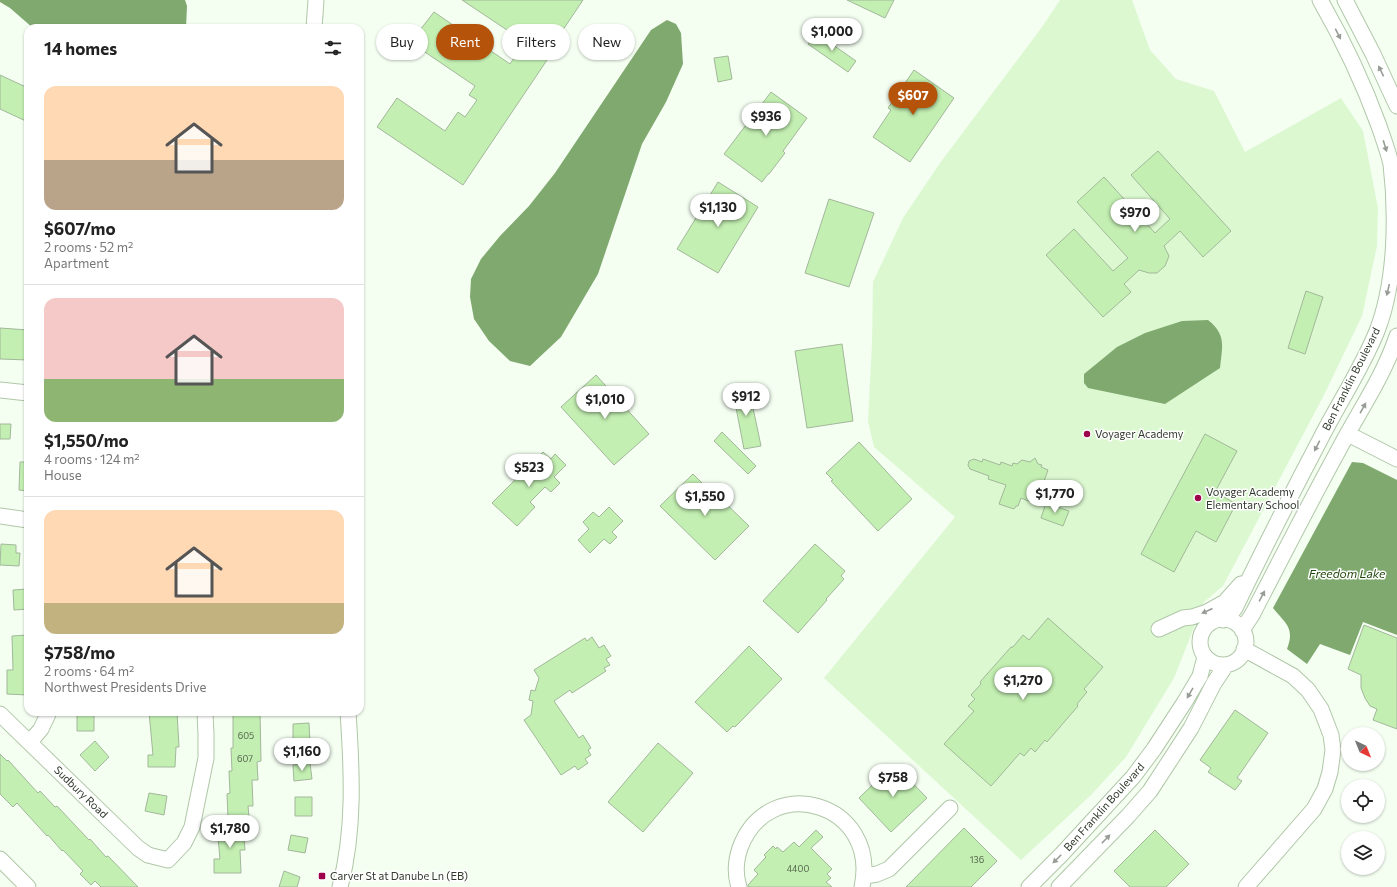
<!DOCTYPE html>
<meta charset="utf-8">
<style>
body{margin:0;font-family:Commissioner,sans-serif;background:#f2f2f2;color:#222;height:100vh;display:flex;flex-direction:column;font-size:15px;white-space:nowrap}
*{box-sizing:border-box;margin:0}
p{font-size:13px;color:#767676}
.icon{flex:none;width:22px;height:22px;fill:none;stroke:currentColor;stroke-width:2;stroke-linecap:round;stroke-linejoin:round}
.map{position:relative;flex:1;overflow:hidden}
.panel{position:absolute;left:24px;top:24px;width:340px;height:692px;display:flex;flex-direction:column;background:#fff;border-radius:12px;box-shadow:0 1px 3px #0004}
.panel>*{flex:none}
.hud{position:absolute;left:376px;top:24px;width:380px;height:36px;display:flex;gap:8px}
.needle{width:26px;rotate:137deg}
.tools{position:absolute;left:1341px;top:727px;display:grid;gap:8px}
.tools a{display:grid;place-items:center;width:44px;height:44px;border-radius:50%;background:#fff;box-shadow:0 1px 3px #0004;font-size:20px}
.price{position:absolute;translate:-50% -34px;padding:0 9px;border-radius:14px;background:#fff;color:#222;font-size:13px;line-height:26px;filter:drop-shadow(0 1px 2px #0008)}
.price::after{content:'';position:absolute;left:50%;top:24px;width:12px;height:9px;margin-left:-6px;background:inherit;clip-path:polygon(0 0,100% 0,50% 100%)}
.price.current{background:#b45309;color:#fff}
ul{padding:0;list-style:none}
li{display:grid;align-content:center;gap:8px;height:212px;padding:0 20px}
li+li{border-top:1px solid #e0e0e0}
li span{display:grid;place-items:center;height:124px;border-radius:12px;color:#555}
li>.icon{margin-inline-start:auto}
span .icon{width:72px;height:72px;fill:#fffc;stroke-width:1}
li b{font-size:17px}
h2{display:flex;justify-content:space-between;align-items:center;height:48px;padding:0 20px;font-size:17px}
.pill{padding:0 14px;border-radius:18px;background:#fff;box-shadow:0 1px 3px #0004;font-size:14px;line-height:36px}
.pill.current{background:#b45309;color:#fff}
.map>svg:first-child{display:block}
</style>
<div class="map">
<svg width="1397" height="887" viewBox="0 0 1397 887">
<rect width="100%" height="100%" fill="#f4fef1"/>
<path fill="#dcf8d1" d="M 1060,0 L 1132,0 L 1150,50 L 1176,79 L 1214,91 L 1245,152 L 1341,98 L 1363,131 L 1378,208 L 1377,246 L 1362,316 L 1324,395 L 1223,586 L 1204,602 L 1174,678 L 1126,757 L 1091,795 L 1021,860 L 824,678 L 955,517 L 874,447 L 868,421 L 872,343 L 873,282 L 903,218 L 940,163 L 1042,27 Z"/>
<path fill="#80a970" d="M 0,0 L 185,0 L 187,6 L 186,28 L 33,28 L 10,8 L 0,2 Z
M 667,20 L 676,24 L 681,33 L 683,64 L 666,102 L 642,144 L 598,274 L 561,337 L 530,366 L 510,361 L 489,341 L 474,319 L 470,297 L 471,279 L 481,259 L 500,236 L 529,206 L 555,173 L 651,30 Z
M 1208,320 C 1227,335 1222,347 1220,368 L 1165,404 L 1088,388 L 1084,383 L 1084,374 L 1117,347 L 1145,333 L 1182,321 Z
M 1352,462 L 1363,463 L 1397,480 L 1397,635 L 1363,622 L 1350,655 L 1320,644 L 1307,664 L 1287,649 C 1295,628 1286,624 1273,608 Z"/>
<path fill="#c3efb2" stroke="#a2b89a" d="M 462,0 L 583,0 L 546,55 L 549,57 L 463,185 L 377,127 L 397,98 L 445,131 L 458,112 L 465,117 L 477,100 L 469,95 L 475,86 L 416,46 L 425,34 L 420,30 L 434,12 L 510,64 L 525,42 Z
M 847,0 L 894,0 L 885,18 Z
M 816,33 L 856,61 L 848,72 L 808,44 Z
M 728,56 L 732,79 L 718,82 L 714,58 Z
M 914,70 L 954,98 L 910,162 L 873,137 L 891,110 L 888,108 Z
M 0,75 L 28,88 L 28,122 L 0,109 Z
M 771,92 L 807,118 L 783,151 L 785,153 L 769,174 L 768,174 L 762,182 L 724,154 Z
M 1158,151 L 1231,231 L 1203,257 L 1180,231 L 1164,246 L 1169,256 L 1165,266 L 1157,273 L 1149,273 L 1139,270 L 1124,284 L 1131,292 L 1103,317 L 1046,255 L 1074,229 L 1113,271 L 1128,258 L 1077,202 L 1104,177 L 1155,233 L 1170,219 L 1131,175 Z
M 718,182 L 758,207 L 718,273 L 677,249 Z
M 829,199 L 874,213 L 849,287 L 805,273 Z
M 1306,291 L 1323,297 L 1305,354 L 1288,348 Z
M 0,328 L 28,330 L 28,360 L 0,359 Z
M 842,344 L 853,421 L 807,428 L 795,351 Z
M 596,375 L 649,434 L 614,465 L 561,407 Z
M 748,384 L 761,446 L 744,449 L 732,387 Z
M 0,424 L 11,424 L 10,439 L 0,439 Z
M 722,432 L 756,466 L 748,474 L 714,441 Z
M 1205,434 L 1237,451 L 1215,492 L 1236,504 L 1216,542 L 1196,531 L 1174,572 L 1141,554 Z
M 859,442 L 912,499 L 878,531 L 831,481 L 833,480 L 826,473 Z
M 543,452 L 551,459 L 555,454 L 566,465 L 554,477 L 560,483 L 551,492 L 545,487 L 530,502 L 535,507 L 517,526 L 492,503 Z
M 1035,458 L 1038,464 L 1042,465 L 1041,467 L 1048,470 L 1036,504 L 1021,498 L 1018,506 L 1016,506 L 1014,509 L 999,504 L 1006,485 L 988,479 L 989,476 L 970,469 L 968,465 L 969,461 L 974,459 L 982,462 L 983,459 L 1000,465 L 1001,462 L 1012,466 L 1013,463 L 1017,464 L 1022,460 L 1030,462 Z
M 20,462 L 28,462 L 28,491 L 19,490 Z
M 693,474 L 716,497 L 718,496 L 749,526 L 715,560 L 660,506 Z
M 1046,503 L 1069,511 L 1063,526 L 1041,518 Z
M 609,507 L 623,521 L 612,532 L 617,537 L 610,544 L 604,539 L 590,553 L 578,540 L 589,529 L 583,522 L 593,512 L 599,517 Z
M 1,544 L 16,545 L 16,553 L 20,553 L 19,566 L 0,565 Z
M 815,544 L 845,571 L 841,576 L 844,579 L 826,599 L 827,600 L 798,633 L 763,601 Z
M 28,589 L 28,609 L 14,610 L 13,590 Z
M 1048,618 L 1103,667 L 1084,689 L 1087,692 L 1077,704 L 1078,706 L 1047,742 L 1045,740 L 1035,752 L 1031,748 L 1024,756 L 1020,753 L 991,786 L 944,744 L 974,711 L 968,706 L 975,699 L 971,695 L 981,684 L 980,682 L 1011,647 L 1013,647 L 1023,635 L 1029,640 Z
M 1364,625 L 1397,638 L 1397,729 L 1373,720 L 1377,709 L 1370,706 L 1365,698 L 1361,688 L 1361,675 L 1348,669 Z
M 28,635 L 28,695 L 7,694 L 7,670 L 13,670 L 12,636 Z
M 592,637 L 599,648 L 604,645 L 611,656 L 606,659 L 610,665 L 604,668 L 606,671 L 572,693 L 570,690 L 554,701 L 579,738 L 583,735 L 591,748 L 588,750 L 591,755 L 585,759 L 588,763 L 578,770 L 575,766 L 561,775 L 524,720 L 531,715 L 533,701 L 529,700 L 531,690 L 535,691 L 539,678 L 534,670 L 585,638 L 587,641 Z
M 749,646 L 782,679 L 735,727 L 733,726 L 727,732 L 695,702 Z
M 1235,710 L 1268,733 L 1237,778 L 1242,781 L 1235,790 L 1208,772 L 1211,768 L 1200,760 Z
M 77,712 L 94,712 L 94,731 L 77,731 Z
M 149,712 L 177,712 L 179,747 L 176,747 L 175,767 L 148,767 L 148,755 L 153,755 Z
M 233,712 L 260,712 L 261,761 L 257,762 L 258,780 L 252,780 L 253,806 L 248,806 L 249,817 L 228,817 L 227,794 L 230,793 L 229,771 L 232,771 L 231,748 L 233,748 Z
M 309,723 L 310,743 L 293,744 L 293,724 Z
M 95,741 L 109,757 L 95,771 L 80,755 Z
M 658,743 L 693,773 L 643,832 L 608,802 Z
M 0,754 L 7,761 L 8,760 L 38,793 L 40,791 L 55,807 L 57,806 L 89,840 L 90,839 L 106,857 L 108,856 L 138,887 L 101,887 L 95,881 L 91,885 L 80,874 L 83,871 L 63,850 L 62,851 L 48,835 L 47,836 L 17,803 L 13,807 L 0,794 Z
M 310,763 L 312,779 L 294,781 L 293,765 Z
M 894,764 L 927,798 L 891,832 L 859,798 Z
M 149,793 L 167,796 L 164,815 L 145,811 Z
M 295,797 L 312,797 L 312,816 L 295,816 Z
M 222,821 L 243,825 L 245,850 L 240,850 L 241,873 L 214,873 L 214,859 L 220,859 L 218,838 L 222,837 Z
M 964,828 L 997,861 L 971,887 L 906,887 Z
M 816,830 L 823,837 L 811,848 L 832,869 L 827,874 L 831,878 L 826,882 L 832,887 L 748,887 L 748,885 L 758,874 L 754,870 L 766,857 L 764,855 L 773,846 L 776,849 L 777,847 L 783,852 L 794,842 L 799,847 Z
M 1155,830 L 1189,864 L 1166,887 L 1130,887 L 1114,871 Z
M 291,835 L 308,838 L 305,853 L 288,850 Z
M 284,871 L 300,877 L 297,887 L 279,887 Z"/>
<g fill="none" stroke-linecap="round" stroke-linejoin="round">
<g stroke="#b0c7a8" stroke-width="17">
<path id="minor" d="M 1345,0 L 1373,54 L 1397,106
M 314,28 L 316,0
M 0,390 L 28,393
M 1348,434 L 1397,459
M 0,516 L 28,520
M1200 642a23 23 0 1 1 46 0a23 23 0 1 1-46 0Z
M 1223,620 L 1230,615 L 1235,608 C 1263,550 1292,493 1322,436 C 1340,401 1362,368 1377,331 C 1396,282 1397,215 1391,164 C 1388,151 1383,138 1379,126 C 1363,82 1343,40 1320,0
M 1159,629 L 1183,618 L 1192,617 L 1207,612 L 1225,602 L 1241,584
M 1242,630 L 1252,615 C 1280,561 1308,506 1337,453 C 1357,414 1383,378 1397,336
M 1244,649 L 1293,676 L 1308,690 L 1321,709 L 1331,735 L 1333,750 L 1330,772 L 1325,789 L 1314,809 L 1246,887
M 0,714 L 138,848 L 148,855 L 168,860 L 184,843 L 192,827 L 206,758 L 206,735 L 205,712
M 30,742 L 41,729 L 49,712
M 0,859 L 28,887
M 865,876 L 877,874 L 889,869 L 950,808
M 340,887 C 355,830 352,771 348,712
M 739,887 C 735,875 736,860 740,848 C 768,771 880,802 862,887
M 1029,887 L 1061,855 L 1133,777 L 1154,749 L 1184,703 L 1200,676 L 1205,657
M 1059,887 L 1128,816 L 1150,791 L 1191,728 L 1214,683 L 1226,665"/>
</g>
<use href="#minor" stroke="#fff" stroke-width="15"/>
</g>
<defs><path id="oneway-solid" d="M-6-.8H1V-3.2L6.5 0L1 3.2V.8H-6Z"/></defs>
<g fill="#989c96">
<use href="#oneway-solid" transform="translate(1338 34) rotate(63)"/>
<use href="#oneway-solid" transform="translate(1381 71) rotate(-116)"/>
<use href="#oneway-solid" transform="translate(1385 146) rotate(73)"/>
<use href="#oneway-solid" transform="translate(1388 290) rotate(103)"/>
<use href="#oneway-solid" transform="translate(1363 408) rotate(-61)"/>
<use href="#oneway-solid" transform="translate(1317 446) rotate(117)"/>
<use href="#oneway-solid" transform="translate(1262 596) rotate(-62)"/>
<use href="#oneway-solid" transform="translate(1207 611) rotate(156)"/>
<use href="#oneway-solid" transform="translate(1190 693) rotate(120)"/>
<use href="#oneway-solid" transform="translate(1106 839) rotate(-46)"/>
<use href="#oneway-solid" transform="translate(1057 859) rotate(135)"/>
</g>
<g fill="#9d034b" stroke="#fff" stroke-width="1.5">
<circle cx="1087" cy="434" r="4"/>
<circle cx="1198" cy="498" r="4"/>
<rect x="318" y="872" width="8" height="8" rx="2"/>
</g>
<g text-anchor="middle" stroke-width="3" stroke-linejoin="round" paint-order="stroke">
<g font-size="9" fill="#56674e">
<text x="246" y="739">605</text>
<text x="245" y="762">607</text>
<text x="977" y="863">136</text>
<text x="798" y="872">4400</text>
</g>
<g font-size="11" fill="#313a2d" stroke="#fff">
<text transform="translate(1351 379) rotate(-63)" y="4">Ben Franklin Boulevard</text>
<text transform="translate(81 792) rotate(44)" y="4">Sudbury Road</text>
<text transform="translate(1104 807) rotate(-48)" y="4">Ben Franklin Boulevard</text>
</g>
<g font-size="11" fill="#313a2d" stroke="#fff" text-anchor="start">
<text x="1095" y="438">Voyager Academy</text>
<text x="1206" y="496">Voyager Academy<tspan x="1206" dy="13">Elementary School</tspan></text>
<text x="330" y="880">Carver St at Danube Ln (EB)</text>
</g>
<g font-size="12" font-style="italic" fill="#20470a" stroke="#fff">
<text x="1347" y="578">Freedom Lake</text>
</g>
</g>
</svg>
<div class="tools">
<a><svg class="needle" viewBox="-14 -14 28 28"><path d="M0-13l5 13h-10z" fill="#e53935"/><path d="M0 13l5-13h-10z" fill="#767676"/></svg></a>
<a><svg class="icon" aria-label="locate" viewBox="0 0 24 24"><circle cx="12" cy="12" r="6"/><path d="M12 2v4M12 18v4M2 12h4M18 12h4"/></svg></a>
<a><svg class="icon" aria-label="layers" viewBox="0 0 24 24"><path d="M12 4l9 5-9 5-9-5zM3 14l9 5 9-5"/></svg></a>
</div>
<b class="price" style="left:832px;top:52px">$1,000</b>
<b class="price current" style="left:913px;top:116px">$607</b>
<b class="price" style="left:766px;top:137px">$936</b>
<b class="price" style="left:718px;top:228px">$1,130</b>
<b class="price" style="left:1135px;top:233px">$970</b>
<b class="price" style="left:746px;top:417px">$912</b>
<b class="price" style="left:605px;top:420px">$1,010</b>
<b class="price" style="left:529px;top:488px">$523</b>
<b class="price" style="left:1055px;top:514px">$1,770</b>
<b class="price" style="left:705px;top:517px">$1,550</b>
<b class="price" style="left:1023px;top:701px">$1,270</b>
<b class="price" style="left:302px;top:772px">$1,160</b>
<b class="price" style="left:893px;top:798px">$758</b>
<b class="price" style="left:230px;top:849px">$1,780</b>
<div class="hud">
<a class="pill">Buy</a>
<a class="pill current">Rent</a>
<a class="pill">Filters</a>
<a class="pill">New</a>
</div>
<section class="panel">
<h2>14 homes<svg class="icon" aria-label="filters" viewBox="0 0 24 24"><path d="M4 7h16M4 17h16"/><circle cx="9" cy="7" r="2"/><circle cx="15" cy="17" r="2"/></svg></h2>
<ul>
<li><span style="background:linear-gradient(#ffd9b3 60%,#b9a48a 0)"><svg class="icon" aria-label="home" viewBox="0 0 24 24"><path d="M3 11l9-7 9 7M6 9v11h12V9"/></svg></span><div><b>$607/mo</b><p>2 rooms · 52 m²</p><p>Apartment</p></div></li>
<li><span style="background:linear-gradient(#f6c9c9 65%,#8fb573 0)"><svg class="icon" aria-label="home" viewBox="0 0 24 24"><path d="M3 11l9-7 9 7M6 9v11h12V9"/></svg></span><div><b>$1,550/mo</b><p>4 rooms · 124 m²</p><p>House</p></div></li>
<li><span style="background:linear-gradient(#ffd9b3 75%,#c2b280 0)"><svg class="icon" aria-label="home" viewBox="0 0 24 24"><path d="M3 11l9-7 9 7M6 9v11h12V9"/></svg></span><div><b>$758/mo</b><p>2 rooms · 64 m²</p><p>Northwest Presidents Drive</p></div></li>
</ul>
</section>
</div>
